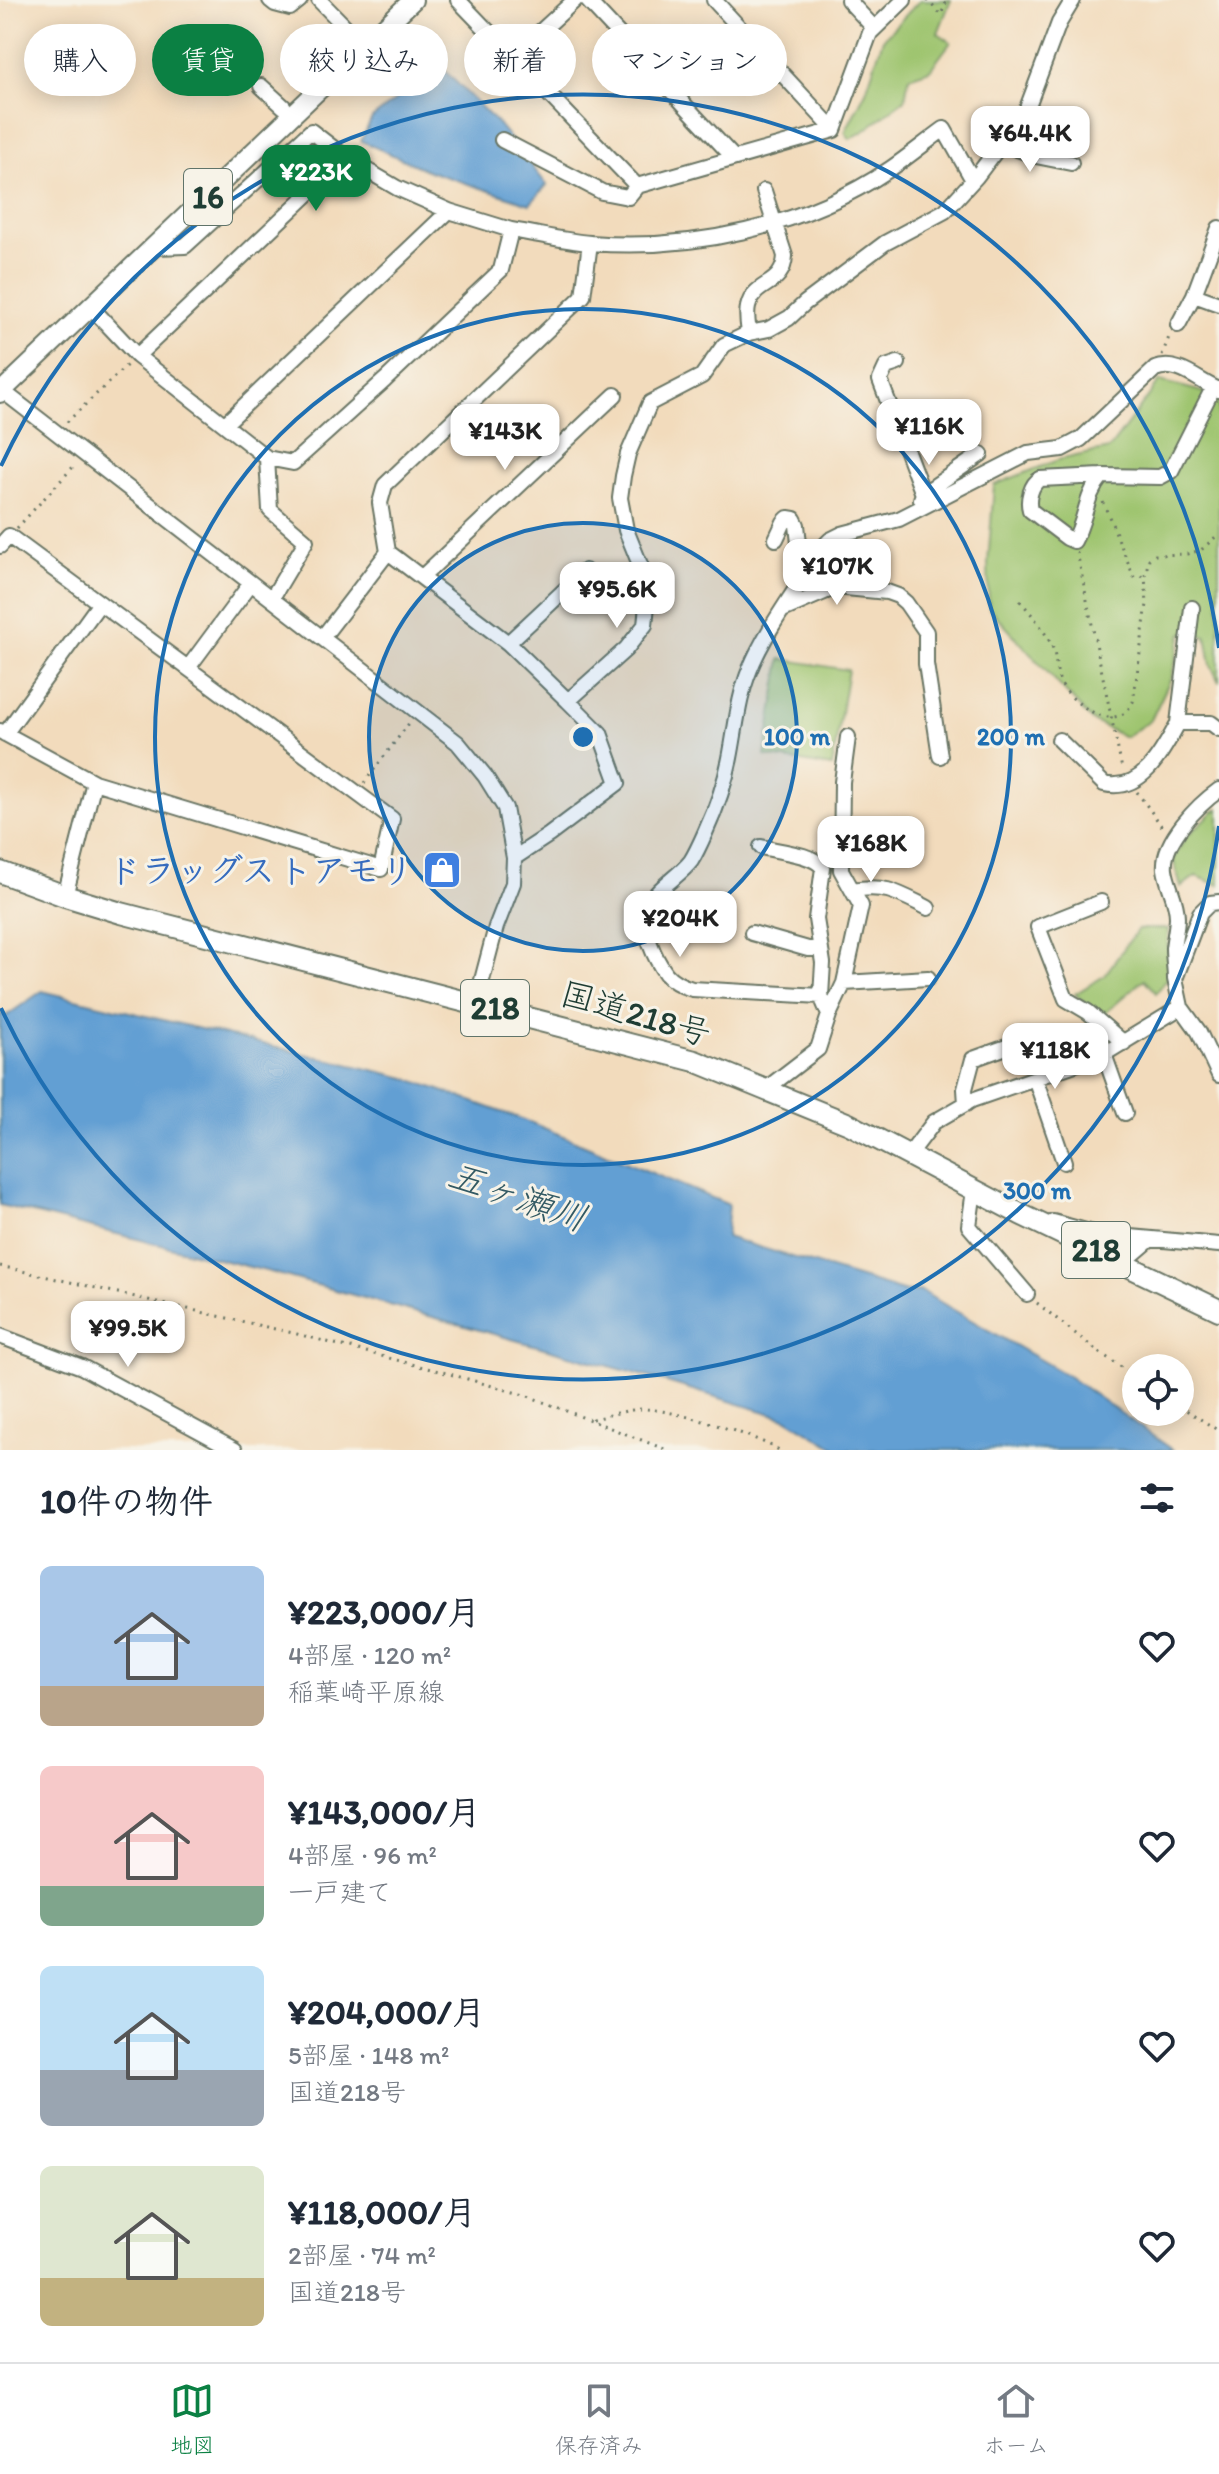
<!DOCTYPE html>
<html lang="ja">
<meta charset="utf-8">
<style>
body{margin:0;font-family:Itim,"Klee One",sans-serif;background:#f6f6f7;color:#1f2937;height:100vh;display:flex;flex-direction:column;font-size:30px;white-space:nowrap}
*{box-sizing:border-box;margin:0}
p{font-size:26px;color:#747a83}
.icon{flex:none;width:44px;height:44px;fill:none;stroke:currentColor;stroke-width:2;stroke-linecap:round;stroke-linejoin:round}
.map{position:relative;height:1450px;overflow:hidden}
.panel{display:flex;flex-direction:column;background:#fff;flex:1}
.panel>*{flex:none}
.top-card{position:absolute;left:24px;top:24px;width:800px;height:72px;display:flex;gap:16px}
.buttons{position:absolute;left:1122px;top:1354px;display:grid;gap:16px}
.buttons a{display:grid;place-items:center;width:72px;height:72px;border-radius:50%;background:#fff;box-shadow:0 4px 20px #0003;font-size:40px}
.price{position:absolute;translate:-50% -68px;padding:0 18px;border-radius:16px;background:#fff;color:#222;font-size:26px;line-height:52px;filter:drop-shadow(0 2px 4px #0008)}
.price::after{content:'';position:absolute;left:50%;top:48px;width:24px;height:18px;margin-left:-12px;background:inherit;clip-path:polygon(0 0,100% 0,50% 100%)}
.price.selected{background:#0b8043;color:#fff}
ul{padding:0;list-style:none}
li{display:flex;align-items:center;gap:24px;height:200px;padding:0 40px}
li span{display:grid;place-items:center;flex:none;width:224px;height:160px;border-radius:12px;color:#555}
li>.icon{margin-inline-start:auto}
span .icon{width:96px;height:96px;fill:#fffc;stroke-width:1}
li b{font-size:34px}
h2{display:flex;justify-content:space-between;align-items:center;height:96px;padding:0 40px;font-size:34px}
.pill{padding:0 28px;border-radius:36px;background:#fff;box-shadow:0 4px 20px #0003;font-size:28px;line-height:72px}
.pill.selected{background:#0b8043;color:#fff}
.dock{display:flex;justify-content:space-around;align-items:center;height:112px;border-top:2px solid #e0e1e3;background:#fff;font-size:22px;color:#747a83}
.dock a{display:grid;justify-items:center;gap:4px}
.dock .selected{color:#0b8043}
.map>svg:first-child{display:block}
</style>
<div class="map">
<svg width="1219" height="1450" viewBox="0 0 1219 1450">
<rect width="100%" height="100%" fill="#f7f3e8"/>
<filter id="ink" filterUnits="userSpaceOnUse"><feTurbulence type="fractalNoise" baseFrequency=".0125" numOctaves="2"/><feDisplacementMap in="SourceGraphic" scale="16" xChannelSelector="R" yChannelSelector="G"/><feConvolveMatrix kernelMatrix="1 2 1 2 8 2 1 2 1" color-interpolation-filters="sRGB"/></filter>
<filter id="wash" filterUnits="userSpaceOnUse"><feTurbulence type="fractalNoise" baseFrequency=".006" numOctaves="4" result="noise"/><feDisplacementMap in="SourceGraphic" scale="32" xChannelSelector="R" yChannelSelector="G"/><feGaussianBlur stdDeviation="1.8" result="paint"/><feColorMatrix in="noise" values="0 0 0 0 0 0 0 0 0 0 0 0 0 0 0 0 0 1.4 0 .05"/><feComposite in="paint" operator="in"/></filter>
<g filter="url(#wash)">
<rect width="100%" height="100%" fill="#f2dbbc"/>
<path fill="#9fc570" stroke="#5f8152" stroke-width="2" d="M 920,0 L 951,0 L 938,33 L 951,42 L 930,70 L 909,77 L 905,99 L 864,131 L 850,139 L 845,132 L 866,91 L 883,39 Z
M 1160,381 L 1203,392 L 1219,402 L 1219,682 L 1211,665 L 1206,636 L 1182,633 L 1172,676 L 1151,720 L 1125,737 L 1092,721 L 989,608 L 988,563 L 994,485 L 1058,460 L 1109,449 Z
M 781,659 L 848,670 L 832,767 L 765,756 Z
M 1219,809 L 1219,885 L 1196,876 L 1181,887 L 1173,859 L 1186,837 L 1214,811 Z
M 1138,929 L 1168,929 L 1168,978 L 1156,993 L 1144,979 L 1101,1017 L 1075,994 L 1104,976 Z"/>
<path fill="#629fd3" stroke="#406e84" stroke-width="2" d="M 440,66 L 499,125 L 547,185 L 530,204 L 429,171 L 361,141 L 372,118 Z
M 42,991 L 406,1078 L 527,1121 L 729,1205 L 726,1237 L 906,1292 L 921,1291 L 1068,1376 L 1173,1450 L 838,1450 L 786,1418 L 663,1381 L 274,1273 L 0,1205 L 0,1013 L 6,1016 Z"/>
</g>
<g filter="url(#ink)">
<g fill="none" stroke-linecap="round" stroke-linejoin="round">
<g stroke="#697464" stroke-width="18">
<path id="minor" d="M 270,0 L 275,4 L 290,8 L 300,0
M 319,0 L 365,47
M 458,0 L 637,186 L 834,130 L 870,33 L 904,0
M 587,0 L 734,158
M 714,0 L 834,130
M 848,0 L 874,28
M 513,57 L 575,0
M 261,86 L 284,107
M 502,140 L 602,192 L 628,197 L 637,186
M 1001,143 L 1036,156 L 1071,163
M 511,230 C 537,234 564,241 590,243 C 693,251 804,227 890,169 C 908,157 926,142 944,129 L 973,180
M 156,247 L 185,246 L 311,131 L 346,158
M 1194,295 L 1219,304
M 91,307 L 137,356
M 1178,325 L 1194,295 L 1219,228
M 749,333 C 748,325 746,315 748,307 C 754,280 783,288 785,256 L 764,191
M 898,363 L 886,367 L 880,380 L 923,494
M 0,389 L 458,743 L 485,776 L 505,808 L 514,858 L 513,883 L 496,927 L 476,1003
M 225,424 L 449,211
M 267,458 L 293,463 L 385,380 L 501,270 L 511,230 L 449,211 L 397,188 L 346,158 L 137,356 L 267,458 L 270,510 L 306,541 L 272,598
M 1102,476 C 1084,497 1087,518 1074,541 L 1067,538 L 1030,510 C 1027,500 1031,484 1040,479 L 1102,476 L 1160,477 L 1171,471 L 1213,388
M 921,499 L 923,494 L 981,454
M 776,539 L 784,522 L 788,518 L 794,519 L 797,525 L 803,580
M 0,546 L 9,536 L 392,819 L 381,869 L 94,782 L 0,731
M 388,552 L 508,643 L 568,701
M 422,577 L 615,395
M 785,609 L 836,587 L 887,592 L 898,596 L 906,603 L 926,632 L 926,664 L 940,756
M 322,638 L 388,552 L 380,503 L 385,485 L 583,296 L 590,243
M 508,643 L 585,571
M 188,668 L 251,583
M 1178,723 L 1192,608
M 5,734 L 100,603
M 1059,740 L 1104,784 C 1142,793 1163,751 1178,723 L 1211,723 L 1219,729
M 761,847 C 777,851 815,854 823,868 L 816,919 L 823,963 L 821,996
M 514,858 L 549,835 L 618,783 L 600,733 L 568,701 L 626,649 L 645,625 L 647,605 L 641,567 L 626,530 L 620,498 L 623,476 L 628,454 L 650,403 L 702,376 L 724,345 L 749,333 L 769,329 L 789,318 L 805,303 L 885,243 L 945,211 L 976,177 L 1026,111 L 1059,23 L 1073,0
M 852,890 C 886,884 898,893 928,908
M 65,896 L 94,782
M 1101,902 L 1038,927 L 1066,999 L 1088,1012 L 1124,1043
M 1219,902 L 1210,903 L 1200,913 L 1175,979 L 1181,1007 L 1199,1032 L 1219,1075
M 752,933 L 808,949 L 820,949
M 1175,979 C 1175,969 1173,958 1173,948 C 1174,938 1177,927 1177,917 C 1177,900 1167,885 1165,869 C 1162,841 1198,805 1219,790
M 844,983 L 928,978
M 829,1015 L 844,983 L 861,906 L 841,870 L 842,782 L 848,737
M 1104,1054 L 1125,1113
M 1035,1078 L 1064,1162
M 766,1089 L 818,1049 L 829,1015 L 821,996 L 692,989 C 682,986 673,982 666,974 C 655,959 641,929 646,911 C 653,889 678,878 691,861 C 696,853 701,842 705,833 C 716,809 725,784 730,758 C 736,728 738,698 750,669 C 766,629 800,585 822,548 L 830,540 L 842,534 L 899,519 L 1028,453 L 1062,449 L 1081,439 L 1155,369 C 1178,360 1198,381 1219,390
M 966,1104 L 965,1089 L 973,1059 L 1040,1035
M 909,1155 L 934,1122 L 972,1100 L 1104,1054 L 1181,1007
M 974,1190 L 969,1226 L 1027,1294
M 1053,1222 L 1097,1234 L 1219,1245
M 1123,1263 L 1151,1239
M 0,1336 L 82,1367 L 235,1450"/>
</g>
<g stroke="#697464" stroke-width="22">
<path id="major" d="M 0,393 L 413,0"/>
</g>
<g stroke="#697464" stroke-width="24">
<path id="highway" d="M 0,872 L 65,896 L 121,913 L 695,1061 L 849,1124 L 1020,1214 L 1219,1310"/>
</g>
<path stroke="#697464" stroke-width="3" stroke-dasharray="2 6" stroke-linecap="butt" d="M 927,0 L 941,15 L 947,0
M 1162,355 L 1169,337
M 67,422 L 128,364
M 1103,502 L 1134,577 L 1145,576
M 17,528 L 74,466
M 1077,552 L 1122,769 L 1124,768
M 1020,601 C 1032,614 1042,627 1050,642 C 1058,655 1054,673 1062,685 C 1072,702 1106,728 1126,712 C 1129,709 1131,705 1133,702 L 1147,604 L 1145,576 L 1149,559 L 1155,555 L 1187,554 L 1201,550 L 1219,534
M 364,783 L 410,722
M 1137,792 L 1163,828
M 0,1266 L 297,1334 L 446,1373 L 528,1396 L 667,1450
M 1037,1303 L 1096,1350 L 1136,1377
M 1180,1406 L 1219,1431
M 592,1419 C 608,1416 625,1410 641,1409 C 670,1408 754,1435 779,1450"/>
<use href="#minor" stroke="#fff" stroke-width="14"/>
<use href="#major" stroke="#fff" stroke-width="18"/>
<use href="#highway" stroke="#fff" stroke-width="20"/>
</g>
</g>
<circle cx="583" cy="737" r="214" fill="#1f6fb2" fill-opacity=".12"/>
<g fill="none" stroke="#1f6fb2" stroke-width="4">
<circle cx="583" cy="737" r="214"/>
<circle cx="583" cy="737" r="428"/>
<path d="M1219 826A642 642 0 0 1 1 1008M1 466A642 642 0 0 1 1219 648"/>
</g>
<defs>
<g id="shop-square" transform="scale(2)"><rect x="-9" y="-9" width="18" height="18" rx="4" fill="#3f7fe0" stroke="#f7f3e8"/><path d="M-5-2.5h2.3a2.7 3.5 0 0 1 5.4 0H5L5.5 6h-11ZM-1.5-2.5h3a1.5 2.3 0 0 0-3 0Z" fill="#fff"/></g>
</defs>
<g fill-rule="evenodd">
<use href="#shop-square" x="442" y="870"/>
</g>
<g text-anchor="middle" stroke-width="6" stroke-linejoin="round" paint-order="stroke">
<g fill="#f7f3e8" stroke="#60746a" stroke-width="2">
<rect x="184" y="169" width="48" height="56" rx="6"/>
<rect x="461" y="980" width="68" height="56" rx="6"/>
<rect x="1062" y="1222" width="68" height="56" rx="6"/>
</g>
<g font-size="32" font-weight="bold" fill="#1f3d34">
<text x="208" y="208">16</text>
<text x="495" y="1019">218</text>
<text x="1096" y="1261">218</text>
</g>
<g font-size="34" font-weight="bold" fill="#366cbe" stroke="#f7f3e8" text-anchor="end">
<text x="414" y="882">ドラッグストアモリ</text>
</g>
<g font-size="34" fill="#1f3d34" stroke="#f7f3e8">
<text transform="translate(636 1013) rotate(16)" y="12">国道218号</text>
</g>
<g font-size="36" font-style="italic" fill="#335a64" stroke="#f7f3e8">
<text transform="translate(518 1196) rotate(19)" y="13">五ヶ瀬川</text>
</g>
</g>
<circle cx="583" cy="737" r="12" fill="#1f6fb2" stroke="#f7f3e8" stroke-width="4"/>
<g font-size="24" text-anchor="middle" font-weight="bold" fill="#1f6fb2" stroke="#f7f3e8" stroke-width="6" stroke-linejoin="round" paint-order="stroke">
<text x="797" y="745">100 m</text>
<text x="1011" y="745">200 m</text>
<text x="1037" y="1199">300 m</text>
</g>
</svg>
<div class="buttons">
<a><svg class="icon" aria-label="locate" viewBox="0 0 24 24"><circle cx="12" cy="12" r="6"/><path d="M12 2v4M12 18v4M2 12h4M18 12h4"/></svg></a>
</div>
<b class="price" style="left:1030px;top:174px">¥64.4K</b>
<b class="price selected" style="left:316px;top:213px">¥223K</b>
<b class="price" style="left:929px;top:467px">¥116K</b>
<b class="price" style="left:505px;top:472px">¥143K</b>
<b class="price" style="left:837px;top:607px">¥107K</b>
<b class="price" style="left:617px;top:630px">¥95.6K</b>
<b class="price" style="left:871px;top:884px">¥168K</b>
<b class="price" style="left:680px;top:959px">¥204K</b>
<b class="price" style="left:1055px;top:1091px">¥118K</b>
<b class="price" style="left:128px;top:1369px">¥99.5K</b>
<div class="top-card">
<a class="pill">購入</a>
<a class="pill selected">賃貸</a>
<a class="pill">絞り込み</a>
<a class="pill">新着</a>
<a class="pill">マンション</a>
</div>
</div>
<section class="panel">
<h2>10件の物件<svg class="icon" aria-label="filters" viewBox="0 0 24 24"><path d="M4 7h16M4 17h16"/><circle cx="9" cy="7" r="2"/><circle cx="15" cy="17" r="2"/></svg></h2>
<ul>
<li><span style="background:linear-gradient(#a9c7e8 75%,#b9a48a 0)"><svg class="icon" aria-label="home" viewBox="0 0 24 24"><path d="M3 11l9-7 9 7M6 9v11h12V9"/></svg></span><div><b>¥223,000/月</b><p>4部屋 · 120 m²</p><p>稲葉崎平原線</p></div><svg class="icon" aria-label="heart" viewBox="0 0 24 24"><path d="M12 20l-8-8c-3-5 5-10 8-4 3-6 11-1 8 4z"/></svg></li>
<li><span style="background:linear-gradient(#f6c9c9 75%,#7fa58c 0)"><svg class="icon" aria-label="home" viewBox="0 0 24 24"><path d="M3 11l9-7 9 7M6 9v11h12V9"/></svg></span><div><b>¥143,000/月</b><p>4部屋 · 96 m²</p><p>一戸建て</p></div><svg class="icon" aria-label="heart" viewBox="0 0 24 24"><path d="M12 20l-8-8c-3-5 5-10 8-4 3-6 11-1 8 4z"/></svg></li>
<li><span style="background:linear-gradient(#bfe0f5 65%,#9aa5b1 0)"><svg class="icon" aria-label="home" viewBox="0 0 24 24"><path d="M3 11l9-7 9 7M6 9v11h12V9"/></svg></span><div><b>¥204,000/月</b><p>5部屋 · 148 m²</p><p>国道218号</p></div><svg class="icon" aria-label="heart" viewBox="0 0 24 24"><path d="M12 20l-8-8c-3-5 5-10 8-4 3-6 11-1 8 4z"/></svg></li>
<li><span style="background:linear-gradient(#dfe7d0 70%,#c2b280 0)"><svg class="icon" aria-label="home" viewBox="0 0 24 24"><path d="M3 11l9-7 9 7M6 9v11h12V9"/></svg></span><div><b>¥118,000/月</b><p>2部屋 · 74 m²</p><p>国道218号</p></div><svg class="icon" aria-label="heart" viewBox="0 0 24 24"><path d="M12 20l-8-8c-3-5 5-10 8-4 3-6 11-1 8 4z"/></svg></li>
</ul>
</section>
<nav class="dock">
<a class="selected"><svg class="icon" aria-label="map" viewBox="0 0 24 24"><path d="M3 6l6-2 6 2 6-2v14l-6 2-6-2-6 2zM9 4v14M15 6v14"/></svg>地図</a>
<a><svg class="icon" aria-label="saved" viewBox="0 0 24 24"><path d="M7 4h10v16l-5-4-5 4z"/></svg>保存済み</a>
<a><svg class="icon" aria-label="home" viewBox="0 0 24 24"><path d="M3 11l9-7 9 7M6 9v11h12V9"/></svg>ホーム</a>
</nav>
